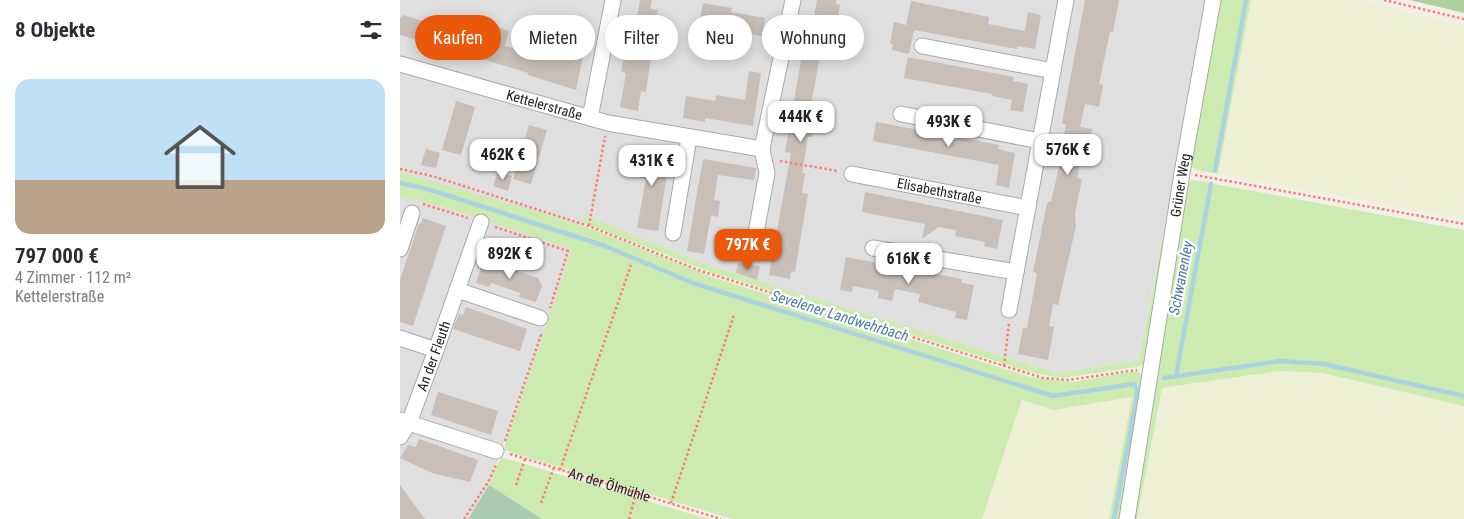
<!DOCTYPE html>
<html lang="de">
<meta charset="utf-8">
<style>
body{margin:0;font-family:"Roboto Condensed",sans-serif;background:#f7f7f7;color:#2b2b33;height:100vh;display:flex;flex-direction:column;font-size:19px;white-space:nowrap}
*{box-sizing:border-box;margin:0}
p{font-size:16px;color:#7c7c81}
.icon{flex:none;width:28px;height:28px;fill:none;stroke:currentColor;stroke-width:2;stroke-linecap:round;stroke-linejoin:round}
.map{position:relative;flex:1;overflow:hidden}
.panel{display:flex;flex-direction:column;background:#fff;width:400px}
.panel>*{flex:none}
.banner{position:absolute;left:15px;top:15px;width:475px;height:45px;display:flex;gap:10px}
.price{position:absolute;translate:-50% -42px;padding:0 11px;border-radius:10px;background:#fff;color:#222;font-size:16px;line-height:32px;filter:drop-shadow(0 1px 2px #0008)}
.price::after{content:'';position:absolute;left:50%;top:30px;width:15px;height:11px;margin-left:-8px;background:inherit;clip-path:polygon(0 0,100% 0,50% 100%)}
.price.on{background:#ea580c;color:#fff}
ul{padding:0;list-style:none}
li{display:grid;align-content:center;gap:10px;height:265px;padding:0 15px}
li span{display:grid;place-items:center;height:155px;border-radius:15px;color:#555}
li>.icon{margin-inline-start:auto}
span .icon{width:90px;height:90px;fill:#fffc;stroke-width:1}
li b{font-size:21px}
h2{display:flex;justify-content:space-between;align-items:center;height:60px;padding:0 15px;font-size:21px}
.pill{padding:0 18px;border-radius:22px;background:#fff;box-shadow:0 2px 12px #0003;font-size:18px;line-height:45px}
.pill.on{background:#ea580c;color:#fff}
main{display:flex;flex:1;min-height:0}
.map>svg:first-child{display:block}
</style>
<main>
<section class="panel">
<h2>8 Objekte<svg class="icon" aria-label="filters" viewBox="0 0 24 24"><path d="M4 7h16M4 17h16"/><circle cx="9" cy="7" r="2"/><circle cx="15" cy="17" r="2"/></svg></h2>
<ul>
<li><span style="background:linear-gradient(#bfe0f5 65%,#b9a48a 0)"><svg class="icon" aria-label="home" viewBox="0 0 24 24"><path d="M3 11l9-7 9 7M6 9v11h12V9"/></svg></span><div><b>797 000 €</b><p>4 Zimmer · 112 m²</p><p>Kettelerstraße</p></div></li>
</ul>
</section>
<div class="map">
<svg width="1064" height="519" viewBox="0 0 1064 519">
<rect width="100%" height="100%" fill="#f2efe9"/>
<path fill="#e0dfdf" d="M 0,0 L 807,0 L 739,360 L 656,373 L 302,263 L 185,215 L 89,485 L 68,519 L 0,519 Z"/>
<path fill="#eef0d5" d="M 851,0 L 958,0 L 1064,26 L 1064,219 L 818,174 Z
M 879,371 L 922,373 L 1064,406 L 1064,519 L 737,519 L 762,388 Z
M 732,397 L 709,519 L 582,519 L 622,400 L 653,410 Z"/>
<path fill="#cdebb0" d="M 820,0 L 851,0 L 818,174 L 796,170 L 790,166 Z
M 0,172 L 146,214 L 197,231 L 315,278 L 631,377 L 672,382 L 737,371 L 741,374 L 745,372 L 723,519 L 709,519 L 732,397 L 653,410 L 622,400 L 582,519 L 333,519 L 103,450 L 172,249 L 38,205 L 0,197 Z
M 793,180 L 1064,230 L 1064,406 L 922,373 L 879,371 L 762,388 L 737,519 L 732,519 L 785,184 Z
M 772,188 L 746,363 L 737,367 L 663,378 L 637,374 L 310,272 L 182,222 L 185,215 L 302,263 L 657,373 L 739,360 Z
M 101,457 L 308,519 L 142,519 L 89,485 Z"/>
<path fill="#add19e" d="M 1010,0 L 1064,0 L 1064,13 Z"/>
<path fill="#aacbaf" d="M 89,485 L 142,519 L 68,519 Z"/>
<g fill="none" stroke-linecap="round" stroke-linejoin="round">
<path stroke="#aad3df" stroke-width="4.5" d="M 815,170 L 846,0
M 0,183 L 31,190 L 205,246 L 293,283 L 653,396 L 734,384 L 737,389 L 736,401 L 714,519
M 776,376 L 811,184
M 764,378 L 880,361 L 924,364 L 1064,396"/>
</g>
<path fill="#c7bfb8" d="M 240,0 L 252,0 L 250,9 L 258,10 L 255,27 L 261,29 L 259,43 L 253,42 L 246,92 L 241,91 L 238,111 L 220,107 L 226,73 L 221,72 L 224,54 L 230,55 Z
M 417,0 L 436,0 L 436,4 L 440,5 L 437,21 L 430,20 L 424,51 L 421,51 L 408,121 L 415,123 L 412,137 L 408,137 L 402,173 L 405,173 L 402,193 L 408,194 L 395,272 L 391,271 L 390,279 L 369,275 L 391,153 L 385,152 L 409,15 L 414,16 Z
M 685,0 L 719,0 L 713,32 L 710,32 L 699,84 L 703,85 L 699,107 L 685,104 L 680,127 L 692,129 L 688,151 L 683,150 L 677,178 L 682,179 L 675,213 L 676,226 L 658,305 L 653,304 L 649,326 L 654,327 L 648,360 L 618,354 L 623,328 L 627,328 L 637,273 L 633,272 L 646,208 L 648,201 L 651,202 L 665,140 L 663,140 L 666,124 L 662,124 L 663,117 Z
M 511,1 L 589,17 L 588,24 L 625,31 L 628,12 L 641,15 L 635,49 L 617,46 L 617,49 L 514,30 L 509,54 L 492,50 L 493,44 L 490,44 L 494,22 L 506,25 Z
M 303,3 L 332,8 L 331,12 L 365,18 L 362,36 L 314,27 L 313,34 L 298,31 Z
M 3,15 L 90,41 L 94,26 L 109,31 L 105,46 L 148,58 L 149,54 L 170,60 L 174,35 L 187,37 L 176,90 L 128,75 L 128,73 L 109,67 L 0,35 L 0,18 Z
M 508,57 L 614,77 L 613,81 L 628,84 L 623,112 L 610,110 L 612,100 L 592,96 L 592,94 L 504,78 Z
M 349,71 L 361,73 L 353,126 L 305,118 L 305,122 L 283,118 L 286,96 L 315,101 L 316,95 L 345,100 Z
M 56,101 L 75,107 L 61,155 L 42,150 Z
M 476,122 L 599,145 L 598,149 L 615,153 L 609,188 L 596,185 L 599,165 L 473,141 Z
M 129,125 L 147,130 L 131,184 L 113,179 Z
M 26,149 L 40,153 L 36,168 L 21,165 Z
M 239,149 L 270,154 L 258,231 L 237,228 L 246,179 L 234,176 Z
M 303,159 L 356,168 L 354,180 L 318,175 L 314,200 L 320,201 L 318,217 L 311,215 L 304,254 L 287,251 Z
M 98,171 L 112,176 L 108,191 L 93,186 Z
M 465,192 L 603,220 L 597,249 L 584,246 L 585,242 L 555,236 L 556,230 L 538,227 L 522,239 L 525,224 L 462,212 Z
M 23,218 L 46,226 L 13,326 L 0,322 L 0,280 L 19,223 L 21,224 Z
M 446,257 L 562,279 L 562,283 L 574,285 L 567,320 L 555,318 L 556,312 L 518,302 L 520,294 L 495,289 L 492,301 L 478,298 L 479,291 L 453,286 L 452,292 L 440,290 Z
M 84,259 L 114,267 L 114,269 L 120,272 L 138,278 L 142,286 L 136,302 L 119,297 L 120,293 L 109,289 L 91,283 L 89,287 L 76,283 Z
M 338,263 L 360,266 L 357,280 L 336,273 Z
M 66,307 L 127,329 L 120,351 L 53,329 L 59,314 L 63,315 Z
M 38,392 L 98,411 L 91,435 L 31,415 Z
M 19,439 L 78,460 L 70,482 L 32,473 L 0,458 L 8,445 L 16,447 Z
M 0,485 L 25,519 L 0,519 Z"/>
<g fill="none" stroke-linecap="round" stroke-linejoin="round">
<g stroke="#a9a9a9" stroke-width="17">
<g id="street">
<path d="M 522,46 L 653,71"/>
<path id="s2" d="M 0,64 L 208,123 L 362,149 L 393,0"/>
<path d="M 501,114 L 640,141"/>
<path d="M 190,118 L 213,0"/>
<path id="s3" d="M 452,174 L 628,208"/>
<path d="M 273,233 L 289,138"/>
<path d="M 473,248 L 616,272"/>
<path d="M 0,249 L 12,213"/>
<path d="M 353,249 L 367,173 L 362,149"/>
<path d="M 57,290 L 140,318"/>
<path d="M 609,310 L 666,0"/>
<path d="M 0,338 L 36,350"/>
<path d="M 0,420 L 96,451"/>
<path id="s4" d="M 0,437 L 9,423 L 36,350 L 81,222"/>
<path id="s5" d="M 727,519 L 782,173 L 813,0"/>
</g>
</g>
<g stroke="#fa8072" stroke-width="2.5" stroke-dasharray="2.5 2.5" stroke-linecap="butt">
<path d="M 984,0 L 1064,19"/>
<path d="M 380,161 L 438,171"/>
<path d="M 0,169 L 32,176 L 189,226 L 298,270 L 643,378 L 668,380 L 737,370"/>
<path d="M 795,175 L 1064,224"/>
<path d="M 23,204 L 68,218"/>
<path d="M 189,226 L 205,136"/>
<path d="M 95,227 L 168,251 L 150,308"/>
<path d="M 604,366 L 609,323"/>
<path d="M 105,441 L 142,332"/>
<path id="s1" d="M 110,454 L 321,519"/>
<path d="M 160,470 L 231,265"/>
<path d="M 116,485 L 125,459"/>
<path d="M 141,503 L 154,467"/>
<path d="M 271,503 L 334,315"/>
<path d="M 64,519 L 90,479 L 96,465"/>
<path d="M 229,519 L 236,493"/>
</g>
<use href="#street" stroke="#fff" stroke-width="15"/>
</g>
<g text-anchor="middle" stroke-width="4.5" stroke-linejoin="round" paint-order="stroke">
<g font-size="14" fill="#222" stroke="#fff">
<text dy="5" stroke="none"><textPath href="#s2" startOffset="150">Kettelerstraße</textPath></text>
<text dy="5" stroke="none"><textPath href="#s5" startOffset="338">Grüner Weg</textPath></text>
<text dy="5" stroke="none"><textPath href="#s3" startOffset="89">Elisabethstraße</textPath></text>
<text dy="5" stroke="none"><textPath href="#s4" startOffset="88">An der Fleuth</textPath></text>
<text dy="5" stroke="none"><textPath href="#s1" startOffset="104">An der Ölmühle</textPath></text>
</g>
<g font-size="15" font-style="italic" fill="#4a7aab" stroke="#fff">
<text transform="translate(781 278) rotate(-79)" y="5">Schwanenley</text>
<text transform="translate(440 316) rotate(17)" y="5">Sevelener Landwehrbach</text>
</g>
</g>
</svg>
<b class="price" style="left:401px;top:143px">444K €</b>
<b class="price" style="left:549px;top:148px">493K €</b>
<b class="price" style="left:668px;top:176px">576K €</b>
<b class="price" style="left:103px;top:181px">462K €</b>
<b class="price" style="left:252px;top:187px">431K €</b>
<b class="price on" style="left:348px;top:271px">797K €</b>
<b class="price" style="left:110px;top:280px">892K €</b>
<b class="price" style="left:509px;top:285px">616K €</b>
<div class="banner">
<a class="pill on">Kaufen</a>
<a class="pill">Mieten</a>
<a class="pill">Filter</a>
<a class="pill">Neu</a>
<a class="pill">Wohnung</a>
</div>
</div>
</main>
